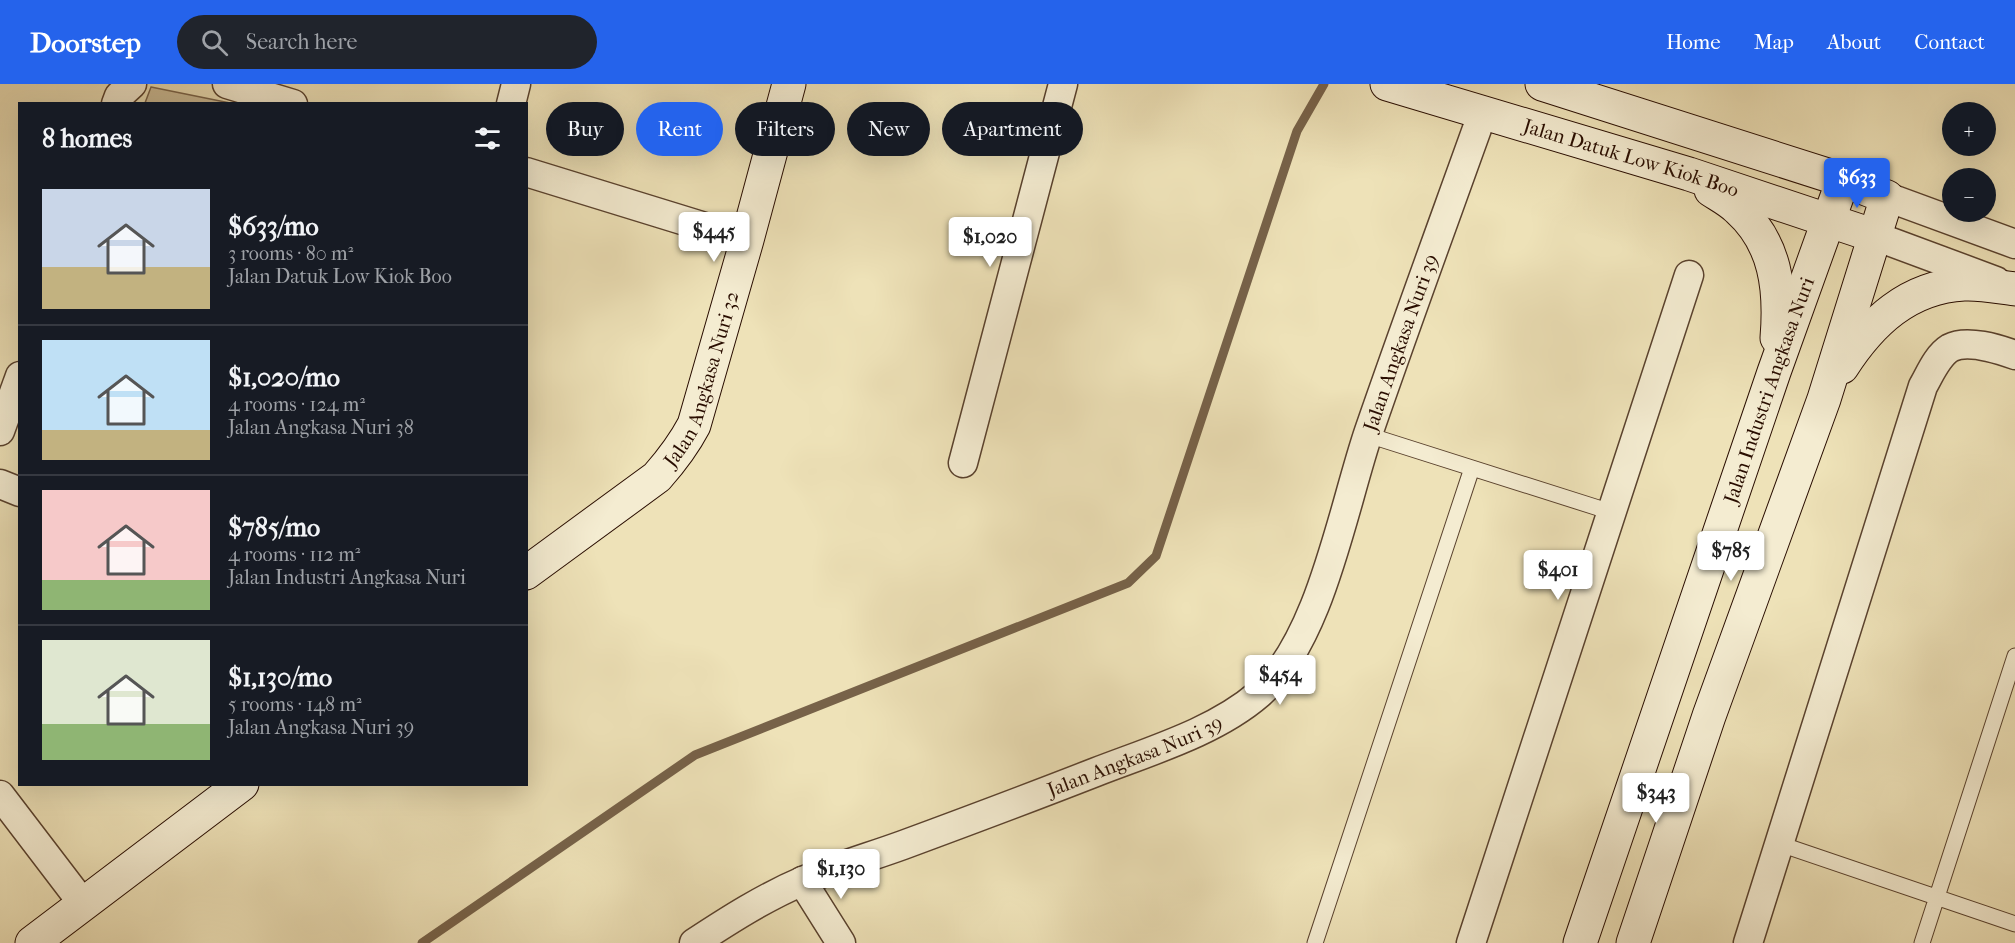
<!DOCTYPE html>
<meta charset="utf-8">
<style>
body{margin:0;font-family:"IM FELL French Canon",serif;background:#20242c;color:#f1f3f6;height:100vh;display:flex;flex-direction:column;font-size:22px;white-space:nowrap}
*{box-sizing:border-box;margin:0}
p{font-size:20px;color:#9ea1a6}
.icon{flex:none;width:33px;height:33px;fill:none;stroke:currentColor;stroke-width:2;stroke-linecap:round;stroke-linejoin:round}
.map{position:relative;flex:1;overflow:hidden}
.drawer{position:absolute;left:18px;top:18px;width:510px;height:684px;display:flex;flex-direction:column;background:#171b24;border-radius:0px;box-shadow:0 6px 24px #0002}
.drawer>*{flex:none}
.top-card{position:absolute;left:546px;top:18px;width:570px;height:54px;display:flex;gap:12px}
.tools{position:absolute;left:1942px;top:18px;display:grid;gap:12px}
.tools a{display:grid;place-items:center;width:54px;height:54px;border-radius:50%;background:#171b24;box-shadow:0 6px 24px #0002;font-size:30px}
.price{position:absolute;translate:-50% -51px;padding:0 14px;border-radius:6px;background:#fff;color:#222;font-size:20px;line-height:39px;filter:drop-shadow(0 2px 3px #0008)}
.price::after{content:'';position:absolute;left:50%;top:36px;width:18px;height:14px;margin-left:-9px;background:inherit;clip-path:polygon(0 0,100% 0,50% 100%)}
.price.current{background:#2563eb;color:#fff}
ul{padding:0;list-style:none}
li{display:flex;align-items:center;gap:18px;height:150px;padding:0 24px}
li+li{border-top:2px solid #363941}
li span{display:grid;place-items:center;flex:none;width:168px;height:120px;border-radius:0px;color:#555}
li>.icon{margin-inline-start:auto}
span .icon{width:72px;height:72px;fill:#fffc;stroke-width:1}
li b{font-size:26px}
h2{display:flex;justify-content:space-between;align-items:center;height:72px;padding:0 24px;font-size:26px}
.tag{padding:0 21px;border-radius:27px;background:#171b24;box-shadow:0 6px 24px #0002;font-size:21px;line-height:54px}
.tag.current{background:#2563eb;color:#fff}
header{display:flex;align-items:center;gap:36px;box-sizing:border-box;height:84px;padding:0 30px;background:#2563eb;color:#fff}
header strong{font-size:28px}
nav{display:flex;gap:33px;margin-inline-start:auto;font-size:21px}
.search{width:420px;height:54px;background:#20242c;display:flex;align-items:center;gap:15px;box-sizing:border-box;padding:0 21px;border-radius:33px;color:#9ea1a6;font-size:22px}
.map>svg:first-child{display:block}
</style>
<header>
<strong>Doorstep</strong>
<div class="search"><svg class="icon" aria-label="search" viewBox="0 0 24 24"><circle cx="10" cy="10" r="6"/><path d="M15 15l6 6"/></svg>Search here</div>
<nav><a>Home</a><a>Map</a><a>About</a><a>Contact</a></nav>
</header>
<div class="map">
<svg width="2015" height="859" viewBox="0 0 2015 859">
<rect width="100%" height="100%" fill="#eee2b8"/>
<filter id="stains"><feTurbulence type="fractalNoise" baseFrequency=".00333" numOctaves="4"/><feColorMatrix values="0 0 0 0 .2 0 0 0 0 .09 0 0 0 0 .02 0 0 0 .5 -.17"/></filter>
<radialGradient id="worn" r=".72"><stop offset=".6" stop-color="#630" stop-opacity="0"/><stop offset="1" stop-color="#630" stop-opacity=".3"/></radialGradient>
<path fill="#cdbe99" stroke="#7b664c" stroke-width="1.5" d="M 151,3 L 230,19 L 145,19 Z"/>
<g fill="none" stroke-linecap="round" stroke-linejoin="round">
<path stroke="#776249" stroke-width="9" d="M 422,859 L 695,671 L 1128,499 L 1156,472 L 1297,47 L 1324,0"/>
<g stroke="#5a422e" stroke-width="17">
<path id="lane" d="M 1368,351 L 1611,428
M 1780,760 L 2015,840
M 1315,859 L 1472,384
M 1922,859 L 2015,572"/>
</g>
<g stroke="#5a422e" stroke-width="31">
<g id="street">
<path d="M 227,0 L 293,20"/>
<path d="M 116,20 L 119,12 L 132,0"/>
<path d="M 511,20 L 516,0"/>
<path d="M 526,88 L 747,156"/>
<path d="M 1887,113 L 2015,160"/>
<path d="M 1875,152 L 1996,197"/>
<path d="M 0,347 L 20,292"/>
<path d="M 963,379 L 1063,0"/>
<path d="M 0,400 L 20,408"/>
<path d="M 0,711 L 84,821"/>
<path d="M 802,797 L 841,859"/>
<path id="s1" d="M 694,859 C 729,836 765,813 803,797 C 835,783 870,773 903,761 C 968,737 1032,713 1096,688 C 1150,667 1215,648 1259,610 C 1321,556 1343,423 1369,347 C 1406,240 1445,134 1483,28"/>
<path d="M 1471,859 L 1689,191"/>
<path d="M 1748,859 L 1923,302 C 1930,290 1937,272 1950,264 C 1967,255 1998,265 2015,271"/>
</g>
</g>
<g stroke="#290d00" stroke-width="35">
<g id="secondary">
<path id="s2" d="M 1387,0 L 1689,90 L 1875,152"/>
<path d="M 1542,0 L 1843,96 L 1887,113 L 1824,315 L 1709,632 L 1633,859"/>
<path d="M 1711,106 C 1720,112 1730,117 1738,125 C 1776,159 1781,205 1777,254"/>
<path d="M 1842,283 C 1871,238 1908,203 1964,200 C 1980,199 1999,203 2015,205"/>
<path id="s3" d="M 526,489 L 657,393 C 672,376 684,360 694,341 L 747,156 L 789,0"/>
<path d="M 32,859 L 242,700"/>
<path id="s4" d="M 1580,859 L 1774,288 L 1843,96"/>
</g>
</g>
<use href="#lane" stroke="#f4ecd1" stroke-width="15"/>
<use href="#street" stroke="#f4ecd1" stroke-width="28"/>
<use href="#secondary" stroke="#f4ecd1" stroke-width="33"/>
</g>
<g text-anchor="middle" stroke-width="5" stroke-linejoin="round" paint-order="stroke">
<g font-size="20" fill="#290d00" stroke="#f4ecd1">
<text dy="7" stroke="none"><textPath href="#s2" startOffset="255">Jalan Datuk Low Kiok Boo</textPath></text>
<text dy="7" stroke="none"><textPath href="#s1" startOffset="1002">Jalan Angkasa Nuri 39</textPath></text>
<text dy="7" stroke="none"><textPath href="#s3" startOffset="272">Jalan Angkasa Nuri 32</textPath></text>
<text dy="7" stroke="none"><textPath href="#s4" startOffset="584">Jalan Industri Angkasa Nuri</textPath></text>
<text dy="7" stroke="none"><textPath href="#s1" startOffset="480">Jalan Angkasa Nuri 39</textPath></text>
</g>
</g>
<rect width="100%" height="100%" filter="url(#stains)"/>
<rect width="100%" height="100%" fill="url(#worn)"/>
</svg>
<div class="tools">
<a>+</a>
<a>−</a>
</div>
<b class="price current" style="left:1857px;top:125px">$633</b>
<b class="price" style="left:714px;top:179px">$445</b>
<b class="price" style="left:990px;top:184px">$1,020</b>
<b class="price" style="left:1731px;top:498px">$785</b>
<b class="price" style="left:1558px;top:517px">$401</b>
<b class="price" style="left:1280px;top:622px">$454</b>
<b class="price" style="left:1656px;top:740px">$343</b>
<b class="price" style="left:841px;top:816px">$1,130</b>
<div class="top-card">
<a class="tag">Buy</a>
<a class="tag current">Rent</a>
<a class="tag">Filters</a>
<a class="tag">New</a>
<a class="tag">Apartment</a>
</div>
<section class="drawer">
<h2>8 homes<svg class="icon" aria-label="filters" viewBox="0 0 24 24"><path d="M4 7h16M4 17h16"/><circle cx="9" cy="7" r="2"/><circle cx="15" cy="17" r="2"/></svg></h2>
<ul>
<li><span style="background:linear-gradient(#c9d6e8 65%,#c2b280 0)"><svg class="icon" aria-label="home" viewBox="0 0 24 24"><path d="M3 11l9-7 9 7M6 9v11h12V9"/></svg></span><div><b>$633/mo</b><p>3 rooms · 80 m²</p><p>Jalan Datuk Low Kiok Boo</p></div></li>
<li><span style="background:linear-gradient(#bfe0f5 75%,#c2b280 0)"><svg class="icon" aria-label="home" viewBox="0 0 24 24"><path d="M3 11l9-7 9 7M6 9v11h12V9"/></svg></span><div><b>$1,020/mo</b><p>4 rooms · 124 m²</p><p>Jalan Angkasa Nuri 38</p></div></li>
<li><span style="background:linear-gradient(#f6c9c9 75%,#8fb573 0)"><svg class="icon" aria-label="home" viewBox="0 0 24 24"><path d="M3 11l9-7 9 7M6 9v11h12V9"/></svg></span><div><b>$785/mo</b><p>4 rooms · 112 m²</p><p>Jalan Industri Angkasa Nuri</p></div></li>
<li><span style="background:linear-gradient(#dfe7d0 70%,#8fb573 0)"><svg class="icon" aria-label="home" viewBox="0 0 24 24"><path d="M3 11l9-7 9 7M6 9v11h12V9"/></svg></span><div><b>$1,130/mo</b><p>5 rooms · 148 m²</p><p>Jalan Angkasa Nuri 39</p></div></li>
</ul>
</section>
</div>
